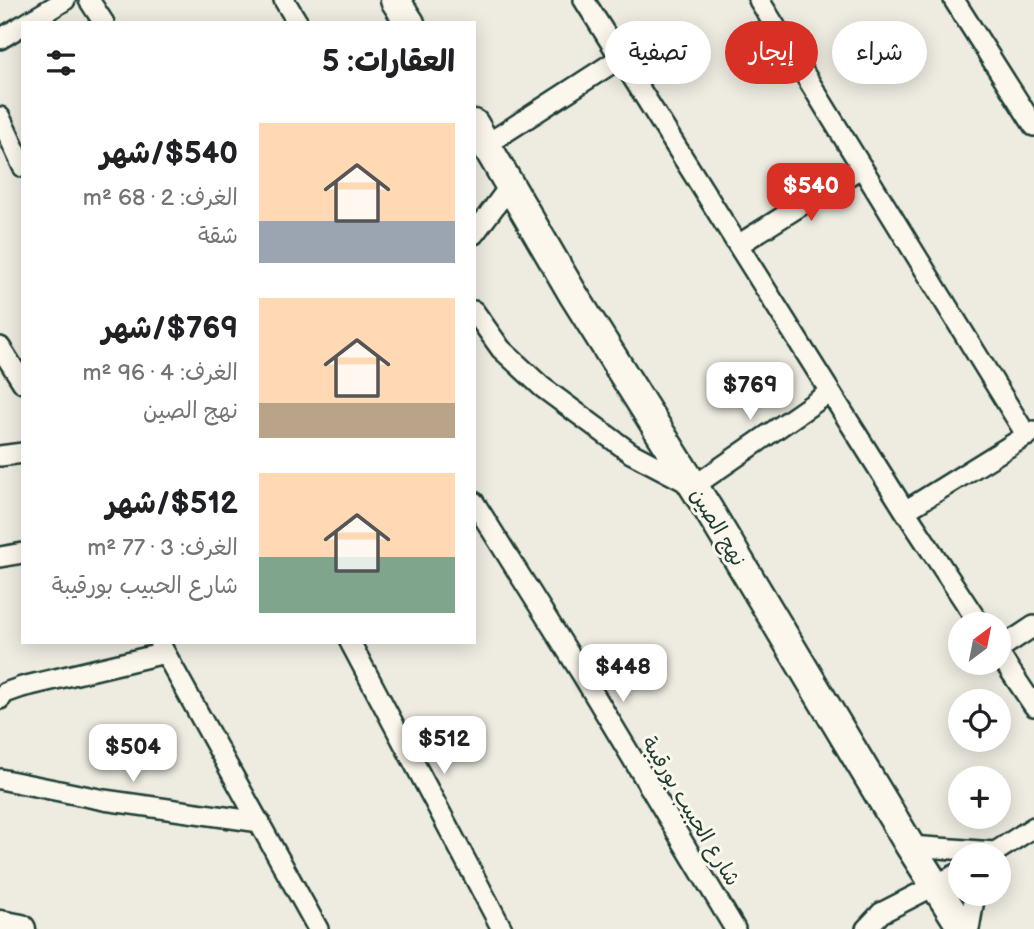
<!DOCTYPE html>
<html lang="ar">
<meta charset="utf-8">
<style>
body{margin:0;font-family:"Balsamiq Sans","Playpen Sans Arabic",sans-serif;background:#f6f6f6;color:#202124;direction:rtl;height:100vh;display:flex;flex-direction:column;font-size:26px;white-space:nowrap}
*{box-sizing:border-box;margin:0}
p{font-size:23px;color:#757577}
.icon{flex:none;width:38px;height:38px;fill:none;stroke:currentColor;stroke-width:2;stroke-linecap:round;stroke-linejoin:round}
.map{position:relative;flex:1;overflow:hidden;direction:ltr}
.details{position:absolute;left:21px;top:21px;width:455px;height:623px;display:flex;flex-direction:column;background:#fff;border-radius:0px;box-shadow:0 4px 18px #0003;direction:rtl}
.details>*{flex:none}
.hud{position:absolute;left:497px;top:21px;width:430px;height:63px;direction:rtl;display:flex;gap:14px}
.needle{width:46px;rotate:32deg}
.buttons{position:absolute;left:948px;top:612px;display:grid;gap:14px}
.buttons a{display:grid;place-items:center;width:63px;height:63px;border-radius:50%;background:#fff;box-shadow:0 4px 18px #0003;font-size:35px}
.price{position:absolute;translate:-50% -60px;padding:0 16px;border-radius:14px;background:#fff;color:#222;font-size:23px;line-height:46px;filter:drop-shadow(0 2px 4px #0008)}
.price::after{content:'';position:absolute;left:50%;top:42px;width:21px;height:16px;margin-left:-10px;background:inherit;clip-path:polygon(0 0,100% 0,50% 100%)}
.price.active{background:#d93025;color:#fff}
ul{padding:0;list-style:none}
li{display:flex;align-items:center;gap:21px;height:175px;padding:0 21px}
li span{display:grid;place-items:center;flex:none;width:196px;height:140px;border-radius:0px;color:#555}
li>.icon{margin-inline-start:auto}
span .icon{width:84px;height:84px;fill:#fffc;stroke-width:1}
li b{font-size:30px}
h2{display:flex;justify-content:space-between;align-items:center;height:84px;padding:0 21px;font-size:30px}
.chip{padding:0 24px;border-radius:32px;background:#fff;box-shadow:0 4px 18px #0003;font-size:24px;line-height:63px}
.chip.active{background:#d93025;color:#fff}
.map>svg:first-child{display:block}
</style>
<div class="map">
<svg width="1034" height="929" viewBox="0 0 1034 929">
<rect width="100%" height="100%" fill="#eeece1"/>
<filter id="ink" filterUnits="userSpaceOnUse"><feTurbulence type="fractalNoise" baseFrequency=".0143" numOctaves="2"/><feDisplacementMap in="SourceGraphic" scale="14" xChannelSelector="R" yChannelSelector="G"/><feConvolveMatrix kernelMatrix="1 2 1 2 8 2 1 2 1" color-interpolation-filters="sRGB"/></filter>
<g filter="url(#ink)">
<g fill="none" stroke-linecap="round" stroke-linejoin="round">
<g stroke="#1f3d34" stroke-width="24">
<path id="street" d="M 89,0 L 104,23
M 284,0 L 298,23
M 584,0 L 905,511 L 980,625
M 759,0 L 1027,436
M 954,0 L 1034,126
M 27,23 L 65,0
M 0,39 L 23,25
M 0,117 L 23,167
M 487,144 L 620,58
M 474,234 L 510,186
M 738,245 L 862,167
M 474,311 L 501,349 L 542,387 L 631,453 L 694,486 L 830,392
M 0,347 L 23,383
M 0,456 L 23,453
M 474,502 L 583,676 L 735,929
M 905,511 L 1034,431
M 0,557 L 23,553
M 159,642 L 318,929
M 350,642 L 502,929
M 999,649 L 1034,626
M 999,654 L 1034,706
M 0,699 L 5,693 L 22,687 L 165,653
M 0,779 L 104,800 L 260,822
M 910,846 L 995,852 L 993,856
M 989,856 L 1034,827
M 866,929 L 881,913 L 961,872
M 969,929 L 975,894"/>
</g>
<g stroke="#1f3d34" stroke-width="33">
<path id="secondary" d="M 395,0 L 410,23
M 474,124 L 573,294 L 708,509 L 910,846 L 963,929
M 0,925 L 21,929"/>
</g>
<use href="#street" stroke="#fbf7ec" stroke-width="19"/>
<use href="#secondary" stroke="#fbf7ec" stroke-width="28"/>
</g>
</g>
<g text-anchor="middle" stroke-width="6" stroke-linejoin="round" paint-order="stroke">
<g font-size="21" fill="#1f3d34" stroke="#fbf7ec">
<text transform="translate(718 527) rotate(59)" y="7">نهج الصين</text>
<text transform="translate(691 811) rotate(59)" y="7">شارع الحبيب بورقيبة</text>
</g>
</g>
</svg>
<div class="buttons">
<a><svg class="needle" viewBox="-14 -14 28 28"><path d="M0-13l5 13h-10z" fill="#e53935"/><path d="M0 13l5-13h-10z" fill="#757577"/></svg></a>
<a><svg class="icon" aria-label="locate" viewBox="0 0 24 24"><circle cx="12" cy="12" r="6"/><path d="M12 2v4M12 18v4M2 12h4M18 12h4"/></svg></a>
<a>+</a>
<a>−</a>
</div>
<b class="price active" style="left:811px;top:223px">$540</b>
<b class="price" style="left:750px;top:422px">$769</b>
<b class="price" style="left:623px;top:704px">$448</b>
<b class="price" style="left:444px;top:776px">$512</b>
<b class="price" style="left:133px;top:784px">$504</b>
<div class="hud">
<a class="chip">شراء</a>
<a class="chip active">إيجار</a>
<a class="chip">تصفية</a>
</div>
<section class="details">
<h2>العقارات: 5<svg class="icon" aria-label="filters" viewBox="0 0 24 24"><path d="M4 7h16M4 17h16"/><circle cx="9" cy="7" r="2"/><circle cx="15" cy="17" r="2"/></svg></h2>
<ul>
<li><span style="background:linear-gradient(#ffd9b3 70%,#9aa5b1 0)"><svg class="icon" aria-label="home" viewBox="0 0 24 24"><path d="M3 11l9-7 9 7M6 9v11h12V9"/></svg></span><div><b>$540/شهر</b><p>الغرف: 2 · 68 m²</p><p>شقة</p></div></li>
<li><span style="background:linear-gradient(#ffd9b3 75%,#b9a48a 0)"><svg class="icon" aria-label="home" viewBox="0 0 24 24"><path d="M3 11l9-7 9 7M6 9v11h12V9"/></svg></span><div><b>$769/شهر</b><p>الغرف: 4 · 96 m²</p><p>نهج الصين</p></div></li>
<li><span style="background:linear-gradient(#ffd9b3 60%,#7fa58c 0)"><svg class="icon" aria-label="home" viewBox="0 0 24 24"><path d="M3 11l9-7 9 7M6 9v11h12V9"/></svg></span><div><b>$512/شهر</b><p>الغرف: 3 · 77 m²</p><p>شارع الحبيب بورقيبة</p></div></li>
</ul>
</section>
</div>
